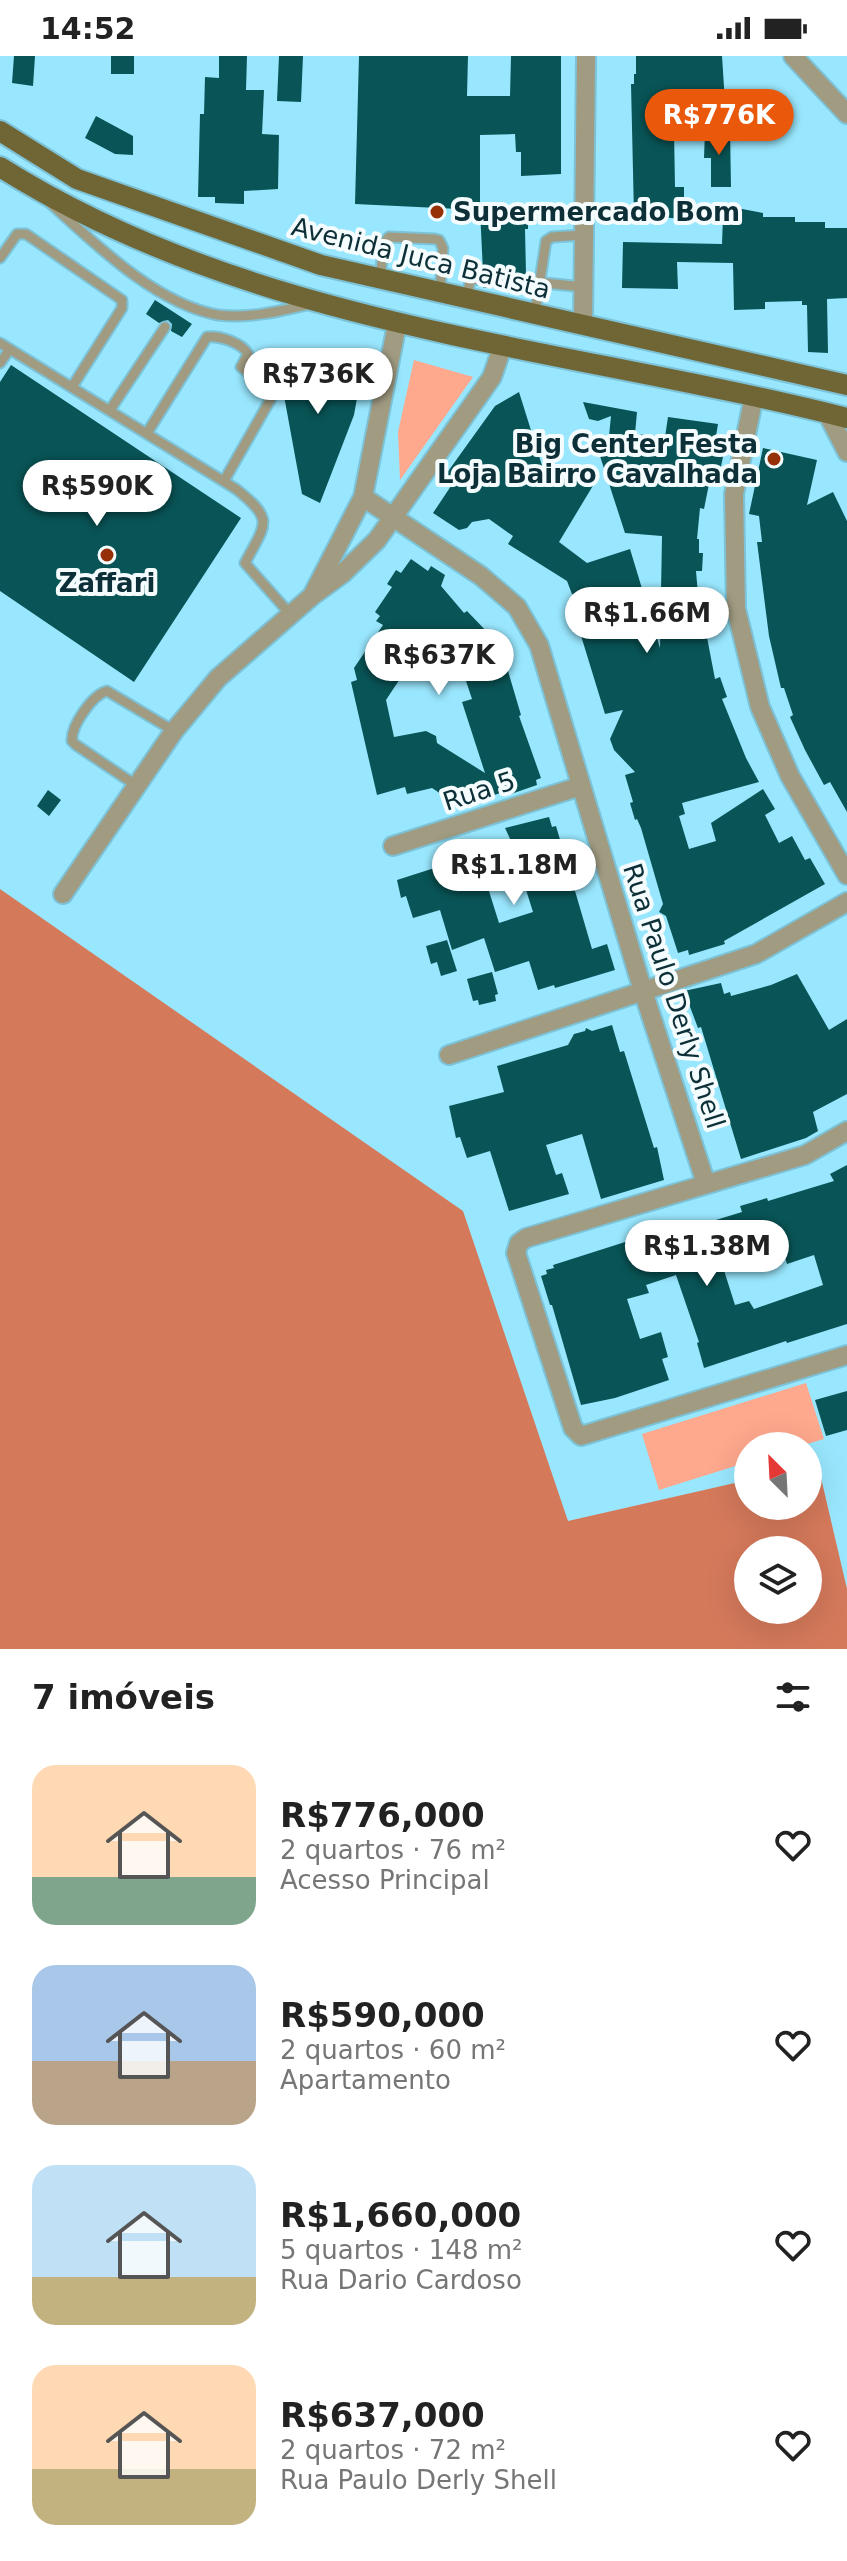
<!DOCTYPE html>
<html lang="pt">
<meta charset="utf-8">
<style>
body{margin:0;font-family:"DejaVu Sans",sans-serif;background:#f6f6f6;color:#222;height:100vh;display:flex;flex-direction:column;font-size:30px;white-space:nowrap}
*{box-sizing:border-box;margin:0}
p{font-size:26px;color:#767676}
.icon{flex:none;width:44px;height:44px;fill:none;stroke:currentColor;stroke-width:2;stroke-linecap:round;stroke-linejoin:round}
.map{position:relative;height:1593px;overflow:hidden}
.side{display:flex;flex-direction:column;background:#fff;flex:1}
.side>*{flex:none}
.needle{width:52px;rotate:336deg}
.tools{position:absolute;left:734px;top:1376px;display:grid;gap:16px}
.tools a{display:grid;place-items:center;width:88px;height:88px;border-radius:50%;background:#fff;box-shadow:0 8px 32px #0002;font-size:40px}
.price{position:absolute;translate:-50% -68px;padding:0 18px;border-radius:28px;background:#fff;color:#222;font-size:26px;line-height:52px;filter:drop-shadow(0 2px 4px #0008)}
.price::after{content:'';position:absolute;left:50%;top:48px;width:24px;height:18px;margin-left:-12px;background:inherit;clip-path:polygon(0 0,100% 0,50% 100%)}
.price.current{background:#ea580c;color:#fff}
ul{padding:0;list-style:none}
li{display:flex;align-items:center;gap:24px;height:200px;padding:0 32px}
li span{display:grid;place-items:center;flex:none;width:224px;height:160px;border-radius:24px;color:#555}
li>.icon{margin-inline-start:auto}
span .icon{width:96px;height:96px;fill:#fffc;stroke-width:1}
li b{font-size:34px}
h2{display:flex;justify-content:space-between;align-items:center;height:96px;padding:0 32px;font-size:34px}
.status{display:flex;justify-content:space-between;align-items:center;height:56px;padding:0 40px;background:#fff;direction:ltr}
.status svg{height:22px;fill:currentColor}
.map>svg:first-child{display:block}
</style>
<div class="status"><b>14:52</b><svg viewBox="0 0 49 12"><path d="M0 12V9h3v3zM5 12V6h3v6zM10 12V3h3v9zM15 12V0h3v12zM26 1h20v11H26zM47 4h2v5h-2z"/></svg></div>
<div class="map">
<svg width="847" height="1593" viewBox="0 0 847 1593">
<rect width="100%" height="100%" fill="#99e7fe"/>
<path fill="#fea88d" d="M 414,304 L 473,321 L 400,424 L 398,376 Z
M 806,1327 L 824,1383 L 800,1390 L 748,1390 L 748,1406 L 659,1434 L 642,1378 Z"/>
<path fill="#d5795b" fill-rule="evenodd" d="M 0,833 L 463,1155 L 568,1465 L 748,1424 L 748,1450 L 808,1450 L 808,1411 L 818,1409 L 847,1533 L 847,1593 L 0,1593 ZM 748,1494 L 808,1494 L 808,1554 L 748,1554 Z"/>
<path fill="#095456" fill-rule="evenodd" d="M 14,0 L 35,0 L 33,30 L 12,27 Z
M 111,0 L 134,0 L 134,18 L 111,18 Z
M 219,0 L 247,0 L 246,34 L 264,34 L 262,78 L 279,79 L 278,133 L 244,135 L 244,148 L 215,147 L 215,141 L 198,141 L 200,58 L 204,58 L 205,21 L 219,22 Z
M 279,0 L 303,0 L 301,46 L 277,45 Z
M 359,0 L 468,0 L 467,40 L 510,40 L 511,0 L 561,0 L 561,118 L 521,120 L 521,96 L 516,96 L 515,78 L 480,79 L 480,151 L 528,151 L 528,173 L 525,173 L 526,218 L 520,220 L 519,225 L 522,231 L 483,232 L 490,223 L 489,218 L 483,216 L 480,154 L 355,148 Z
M 636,0 L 722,0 L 725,46 L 684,46 L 684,74 L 674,74 L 675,131 L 684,131 L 684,163 L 634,159 L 631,28 L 634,28 L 634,18 L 636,18 Z
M 96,60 L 133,80 L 133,99 L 115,98 L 85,82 Z
M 705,74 L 730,74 L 731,131 L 711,131 L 711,102 L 704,102 Z
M 732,151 L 763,157 L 763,161 L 795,161 L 795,166 L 825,166 L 825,172 L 847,172 L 847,242 L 827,243 L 828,297 L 808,296 L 807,249 L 802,249 L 802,245 L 765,246 L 765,253 L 734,254 L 733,207 L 677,206 L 678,233 L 622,232 L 623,186 L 722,188 L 723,160 L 732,160 Z
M 155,244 L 192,268 L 182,281 L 171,275 L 172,268 L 168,264 L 159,267 L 146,258 Z
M 276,296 L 362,314 L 354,359 L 320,447 L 302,438 Z
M 11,309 L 241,462 L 134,626 L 0,535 L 0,326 Z
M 519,336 L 545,419 L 594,428 L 559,486 L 587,507 L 630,493 L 660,592 L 662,480 L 625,477 L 600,400 L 607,400 L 611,360 L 598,365 L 589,363 L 583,346 L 637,356 L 635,378 L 665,381 L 668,361 L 718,368 L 716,380 L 727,382 L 717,429 L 709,428 L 704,453 L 700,452 L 697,483 L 699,483 L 699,497 L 703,497 L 702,515 L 696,515 L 699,550 L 707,549 L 711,576 L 706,576 L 715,623 L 720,621 L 727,641 L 722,643 L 746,702 L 759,726 L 682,747 L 685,758 L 679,760 L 689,793 L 716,785 L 711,767 L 763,733 L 775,753 L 765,759 L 779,787 L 792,780 L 805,804 L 810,802 L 825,828 L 724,885 L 725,888 L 689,899 L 688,894 L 678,897 L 666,860 L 659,856 L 663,848 L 641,772 L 637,763 L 635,764 L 630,747 L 633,746 L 625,719 L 635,716 L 614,694 L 610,683 L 623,654 L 605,658 L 571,547 L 575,546 L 567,525 L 508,488 L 513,480 L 489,463 L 472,466 L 467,472 L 459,474 L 433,457 L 453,427 L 444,421 L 495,350 Z
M 763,392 L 817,404 L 807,449 L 833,436 L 847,465 L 847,756 L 830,726 L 824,729 L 805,694 L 790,661 L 793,659 L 784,632 L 781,632 L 769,580 L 757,486 L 762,486 L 759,460 L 749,458 Z
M 411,503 L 428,515 L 431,510 L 445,519 L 441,530 L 464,557 L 467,555 L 491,580 L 461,610 L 436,618 L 421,591 L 386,644 L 394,681 L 426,675 L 436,680 L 437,687 L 485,717 L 462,646 L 472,643 L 462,613 L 501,601 L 505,616 L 508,615 L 521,659 L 519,660 L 541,722 L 536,724 L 537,729 L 511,738 L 510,734 L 475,745 L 472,734 L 447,742 L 432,732 L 407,738 L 405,731 L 377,739 L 351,626 L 357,624 L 354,612 L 383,569 L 376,565 L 380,560 L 375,556 L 392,531 L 387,528 L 396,514 L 401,517 Z
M 48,734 L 61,744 L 49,760 L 37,750 Z
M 549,761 L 552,771 L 556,770 L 592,893 L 607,888 L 615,914 L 555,932 L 554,929 L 538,934 L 529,905 L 495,916 L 484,882 L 452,894 L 440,854 L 413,862 L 406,840 L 401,842 L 397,824 L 512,787 L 505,772 ZM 522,821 L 533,856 L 499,867 L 488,832 Z
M 447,884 L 457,915 L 441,920 L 437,906 L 431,908 L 426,890 Z
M 492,916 L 498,938 L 495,939 L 496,945 L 479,949 L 478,944 L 473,945 L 467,923 Z
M 797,918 L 829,974 L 847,963 L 847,1038 L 813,1056 L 818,1075 L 806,1082 L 741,1103 L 701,971 L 698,972 L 684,935 L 721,927 L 724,938 L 730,936 L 731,940 L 771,929 Z
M 612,969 L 620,996 L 624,995 L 654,1092 L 657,1091 L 664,1124 L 601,1143 L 582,1078 L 546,1089 L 556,1119 L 562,1117 L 569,1138 L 509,1155 L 490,1095 L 467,1102 L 460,1081 L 456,1082 L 449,1050 L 504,1036 L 497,1010 L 568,989 L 574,978 L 585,975 L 586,972 L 592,975 Z
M 847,1109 L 847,1268 L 787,1287 L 786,1285 L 704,1312 L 697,1287 L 699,1286 L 676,1219 L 646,1229 L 649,1237 L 627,1243 L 640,1283 L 661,1276 L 668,1301 L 662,1303 L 669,1324 L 615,1342 L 581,1349 L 552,1249 L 550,1249 L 541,1220 L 547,1218 L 546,1214 L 554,1212 L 553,1209 L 669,1172 L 668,1169 L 684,1164 L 686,1171 L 693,1169 L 693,1171 L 742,1156 L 740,1150 L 767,1142 L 768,1145 L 834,1125 L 830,1118 ZM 780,1185 L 787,1208 L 814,1199 L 823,1229 L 754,1253 L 749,1245 L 735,1249 L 721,1205 L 737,1200 L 737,1197 Z
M 847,1335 L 847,1374 L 826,1380 L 815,1344 Z"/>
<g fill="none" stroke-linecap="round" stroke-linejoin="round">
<g stroke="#7dc2d6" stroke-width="13">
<path id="lane" d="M 50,147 C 95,188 156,248 218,259 C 248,263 281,255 310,248
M 0,202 L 17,178 L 26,178 L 122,244 L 122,252 L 72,331
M 380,223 L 384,187 L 389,181 L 435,183 L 439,184 L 443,192 L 440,236
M 526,225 L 583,231
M 467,242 L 470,224 L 483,223
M 535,257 L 546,185 L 552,181 L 584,179
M 0,287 L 236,433 C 275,464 266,467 245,507 L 290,558
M 0,307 L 10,293
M 110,354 L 165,271
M 147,377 L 207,281 C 219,279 242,287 248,298 L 241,311 L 269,332 L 273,339 L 224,425
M 137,730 L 76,689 L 72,685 C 71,670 92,639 107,635 L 174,675"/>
</g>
<g stroke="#7dc2d6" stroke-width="22">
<path id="street" d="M 793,0 L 847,58
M 583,268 L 586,0
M 754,340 L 734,438 L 736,553 L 760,651 L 790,720 L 847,819
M 827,357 L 847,396
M 363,441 L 481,520 L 517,551 L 539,589 L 643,935 L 706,1128
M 313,538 L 363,441 L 397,268
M 393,790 L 581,730
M 63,838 L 174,675 L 218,622 L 312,540 L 342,518 L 377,484 L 492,321 L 503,289
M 449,999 L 756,898 L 847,846
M 847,1075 L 805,1099 L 526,1182 L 519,1187 L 516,1197 L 573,1372 L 581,1380 L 847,1299"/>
</g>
<g stroke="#7dc2d6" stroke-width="24">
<path id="primary" d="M 0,75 L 77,123 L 321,209 L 847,329
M 0,111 C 255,272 562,290 847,362"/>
</g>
<use href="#lane" stroke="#a09b81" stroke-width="9"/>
<use href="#street" stroke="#a09b81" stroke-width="18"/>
<use href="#primary" stroke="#706635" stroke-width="20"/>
</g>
<g fill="#963006" stroke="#f4fcfe" stroke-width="3">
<circle cx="437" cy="156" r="8"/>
<circle cx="774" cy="403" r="8"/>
<circle cx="107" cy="499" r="8"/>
</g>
<g text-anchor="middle" stroke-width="8" stroke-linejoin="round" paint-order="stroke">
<g font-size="26" font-weight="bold" fill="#0d2f37" stroke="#f4fcfe" text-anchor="start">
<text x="453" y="165">Supermercado Bom</text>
<text x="758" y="397" text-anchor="end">Big Center Festa<tspan x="758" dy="30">Loja Bairro Cavalhada</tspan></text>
<text x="107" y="536" text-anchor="middle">Zaffari</text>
</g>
<g font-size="26" fill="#0d2f37" stroke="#f4fcfe">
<text transform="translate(421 202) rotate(14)" y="9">Avenida Juca Batista</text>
<text transform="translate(479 735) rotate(-18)" y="9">Rua 5</text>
<text transform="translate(674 940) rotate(72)" y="9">Rua Paulo Derly Shell</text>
</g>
</g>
</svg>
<div class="tools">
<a><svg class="needle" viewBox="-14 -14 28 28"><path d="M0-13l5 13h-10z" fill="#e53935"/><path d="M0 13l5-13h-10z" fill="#767676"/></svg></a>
<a><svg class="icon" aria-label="layers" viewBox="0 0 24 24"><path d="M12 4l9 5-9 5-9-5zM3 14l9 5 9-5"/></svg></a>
</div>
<b class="price current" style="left:719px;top:101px">R$776K</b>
<b class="price" style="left:318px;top:360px">R$736K</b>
<b class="price" style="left:97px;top:472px">R$590K</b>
<b class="price" style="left:647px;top:599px">R$1.66M</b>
<b class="price" style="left:439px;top:641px">R$637K</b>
<b class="price" style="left:514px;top:851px">R$1.18M</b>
<b class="price" style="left:707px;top:1232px">R$1.38M</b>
</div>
<section class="side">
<h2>7 imóveis<svg class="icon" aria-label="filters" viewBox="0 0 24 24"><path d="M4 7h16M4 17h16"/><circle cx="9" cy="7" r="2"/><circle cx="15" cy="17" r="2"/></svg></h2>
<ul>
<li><span style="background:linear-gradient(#ffd9b3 70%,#7fa58c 0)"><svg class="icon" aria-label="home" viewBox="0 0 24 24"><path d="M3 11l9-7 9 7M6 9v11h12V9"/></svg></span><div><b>R$776,000</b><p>2 quartos · 76 m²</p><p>Acesso Principal</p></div><svg class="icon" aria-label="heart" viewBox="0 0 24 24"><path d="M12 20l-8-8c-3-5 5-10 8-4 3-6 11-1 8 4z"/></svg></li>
<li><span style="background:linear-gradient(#a9c7e8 60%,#b9a48a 0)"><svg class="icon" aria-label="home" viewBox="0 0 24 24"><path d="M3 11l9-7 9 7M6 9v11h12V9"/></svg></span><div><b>R$590,000</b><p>2 quartos · 60 m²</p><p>Apartamento</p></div><svg class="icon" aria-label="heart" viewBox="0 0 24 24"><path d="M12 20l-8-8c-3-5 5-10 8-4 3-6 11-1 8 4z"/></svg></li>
<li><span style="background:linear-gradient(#bfe0f5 70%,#c2b280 0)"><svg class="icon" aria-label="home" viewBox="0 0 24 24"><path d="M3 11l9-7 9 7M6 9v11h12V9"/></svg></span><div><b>R$1,660,000</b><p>5 quartos · 148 m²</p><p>Rua Dario Cardoso</p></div><svg class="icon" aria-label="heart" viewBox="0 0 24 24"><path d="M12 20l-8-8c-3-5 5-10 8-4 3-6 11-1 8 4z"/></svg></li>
<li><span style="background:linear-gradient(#ffd9b3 65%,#c2b280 0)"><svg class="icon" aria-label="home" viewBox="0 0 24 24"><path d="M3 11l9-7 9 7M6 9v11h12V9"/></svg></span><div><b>R$637,000</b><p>2 quartos · 72 m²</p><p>Rua Paulo Derly Shell</p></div><svg class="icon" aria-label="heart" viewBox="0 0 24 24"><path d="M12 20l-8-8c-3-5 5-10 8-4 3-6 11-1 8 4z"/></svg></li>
</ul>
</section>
